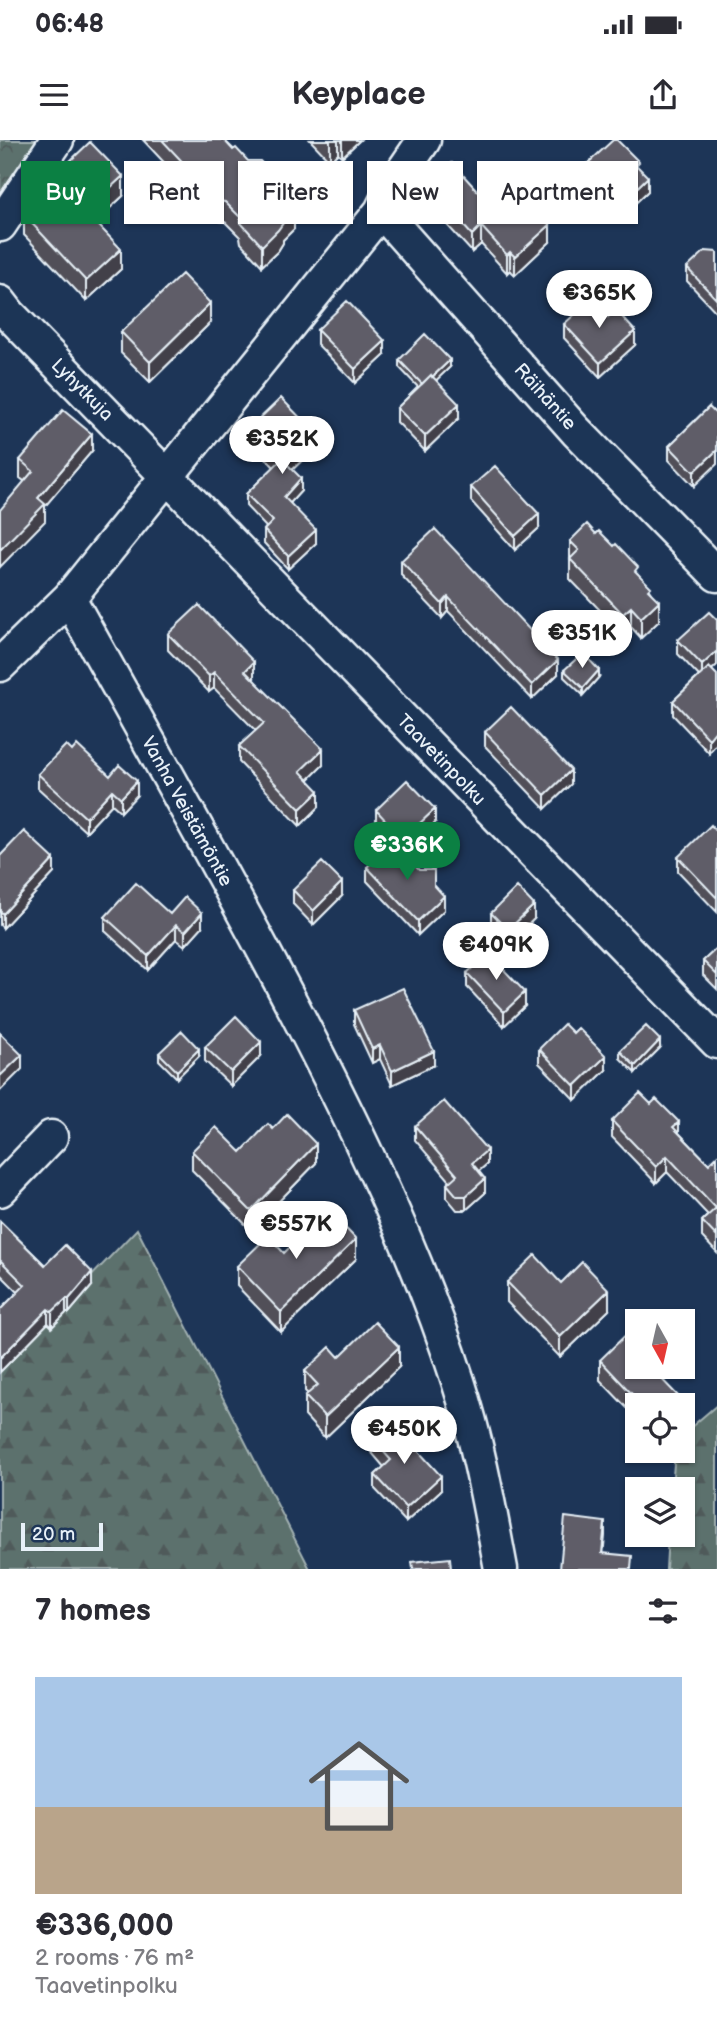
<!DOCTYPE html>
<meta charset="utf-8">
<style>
body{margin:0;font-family:"Balsamiq Sans",sans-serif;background:#f2f2f3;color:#2b2b33;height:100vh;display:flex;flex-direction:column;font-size:26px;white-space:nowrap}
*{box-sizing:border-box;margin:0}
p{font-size:23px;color:#7c7c81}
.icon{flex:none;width:38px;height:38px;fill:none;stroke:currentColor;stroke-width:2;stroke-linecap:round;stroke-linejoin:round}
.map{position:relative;height:1429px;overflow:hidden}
.drawer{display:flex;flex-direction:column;background:#fff;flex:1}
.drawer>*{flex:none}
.hud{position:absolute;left:21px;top:21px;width:676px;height:63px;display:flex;gap:14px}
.needle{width:46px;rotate:172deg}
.controls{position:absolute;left:625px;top:1169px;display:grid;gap:14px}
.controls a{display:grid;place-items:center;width:70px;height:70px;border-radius:0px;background:#fff;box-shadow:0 2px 5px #0004;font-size:35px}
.scale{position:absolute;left:21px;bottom:18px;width:82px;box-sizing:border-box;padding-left:7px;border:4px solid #e8f1f8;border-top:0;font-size:19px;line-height:24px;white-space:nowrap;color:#e8f1f8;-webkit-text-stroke:5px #1d3557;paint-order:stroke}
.price{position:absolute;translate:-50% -60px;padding:0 16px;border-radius:24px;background:#fff;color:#222;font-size:23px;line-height:46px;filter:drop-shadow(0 2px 4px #0008)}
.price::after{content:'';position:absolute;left:50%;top:42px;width:21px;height:16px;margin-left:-10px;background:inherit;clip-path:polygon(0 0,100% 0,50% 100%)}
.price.current{background:#0b8043;color:#fff}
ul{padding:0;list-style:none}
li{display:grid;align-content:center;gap:14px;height:371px;padding:0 35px}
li+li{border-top:2px solid #e1e1e2}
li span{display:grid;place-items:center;height:217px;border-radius:0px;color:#555}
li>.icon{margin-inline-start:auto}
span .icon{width:126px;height:126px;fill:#fffc;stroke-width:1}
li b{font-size:30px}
h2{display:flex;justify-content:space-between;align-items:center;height:84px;padding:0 35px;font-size:30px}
.tag{padding:0 24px;border-radius:0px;background:#fff;box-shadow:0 2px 5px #0004;font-size:24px;line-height:63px}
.tag.current{background:#0b8043;color:#fff}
.status{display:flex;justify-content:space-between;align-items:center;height:49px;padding:0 35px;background:#fff;direction:ltr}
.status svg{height:19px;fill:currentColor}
header{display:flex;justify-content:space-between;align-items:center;height:91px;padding:0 35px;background:#fff;font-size:32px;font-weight:700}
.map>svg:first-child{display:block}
</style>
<div class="status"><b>06:48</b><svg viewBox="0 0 49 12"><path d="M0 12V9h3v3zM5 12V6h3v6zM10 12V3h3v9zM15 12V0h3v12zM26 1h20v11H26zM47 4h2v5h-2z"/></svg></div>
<header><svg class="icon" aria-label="menu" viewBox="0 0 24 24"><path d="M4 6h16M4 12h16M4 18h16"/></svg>Keyplace<svg class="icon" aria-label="share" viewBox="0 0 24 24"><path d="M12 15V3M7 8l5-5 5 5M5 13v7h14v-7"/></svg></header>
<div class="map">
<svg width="717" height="1429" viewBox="0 0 717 1429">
<defs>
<pattern id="forest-firs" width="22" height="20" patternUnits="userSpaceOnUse" patternTransform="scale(1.75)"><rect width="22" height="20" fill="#5c716d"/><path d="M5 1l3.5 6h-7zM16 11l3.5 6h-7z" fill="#505a5a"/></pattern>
<pattern id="park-crowns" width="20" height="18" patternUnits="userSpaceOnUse" patternTransform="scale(1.75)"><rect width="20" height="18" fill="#5c716d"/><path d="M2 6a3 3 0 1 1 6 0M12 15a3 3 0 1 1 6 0" fill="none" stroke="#505a5a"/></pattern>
</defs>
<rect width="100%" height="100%" fill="#1d3557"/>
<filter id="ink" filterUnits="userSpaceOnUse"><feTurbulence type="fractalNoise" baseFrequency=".0143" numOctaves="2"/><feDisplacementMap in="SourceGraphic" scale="14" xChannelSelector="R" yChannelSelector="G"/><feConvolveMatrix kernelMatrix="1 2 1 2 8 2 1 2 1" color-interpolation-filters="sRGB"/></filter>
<g filter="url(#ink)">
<path fill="url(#forest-firs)" stroke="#a2b1b2" stroke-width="2" d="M 137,1089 L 310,1429 L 0,1429 L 0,1231 Z
M 717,1265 L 717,1429 L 666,1429 L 668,1395 L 682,1395 L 682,1349 L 672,1349 L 675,1311 L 682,1311 L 683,1294 Z"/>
<path fill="url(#park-crowns)" stroke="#a2b1b2" stroke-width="2" d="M 0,0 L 38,0 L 0,68 Z"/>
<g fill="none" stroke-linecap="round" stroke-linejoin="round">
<g stroke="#e8f1f8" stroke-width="37">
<path id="minor" d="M 424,0 L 394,44 L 381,71 L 69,458 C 145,595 223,732 296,872 C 358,992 417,1112 458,1241 C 478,1302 489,1365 501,1429
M 381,71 L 576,291 L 717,435
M 0,85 L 57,0
M 0,162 L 10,175 L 717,902
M 0,525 L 69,458
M 0,1050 L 51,997"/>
</g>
<use href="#minor" stroke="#1d3557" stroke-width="32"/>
</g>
<path fill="#515059" stroke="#e8f1f8" stroke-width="2" d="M 143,0 L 224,0 L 282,56 L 294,89 L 283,100 L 283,103 L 278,111 L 262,126 L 241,103 L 240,97 L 225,82 L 219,81 Z
M 310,0 L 360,0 L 342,17 L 338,13 L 330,21 Z
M 587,24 L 639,28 L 648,51 L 623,75 L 587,39 Z
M 50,40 L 123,56 L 95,82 L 121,129 L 86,161 L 24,95 L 24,75 L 50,50 Z
M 428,46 L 485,59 L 550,102 L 515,135 L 510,130 L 507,133 L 481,104 L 472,112 L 428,64 Z
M 717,112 L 717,173 L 687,141 L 687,128 Z
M 210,183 L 150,242 L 121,213 L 121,192 Z
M 564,184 L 635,205 L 600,237 L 564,198 Z
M 317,190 L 385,215 L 355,243 L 317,204 Z
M 399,220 L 450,227 L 436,240 L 459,278 L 425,311 L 397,282 L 397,268 L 418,247 L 399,227 Z
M 709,267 L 694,346 L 669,320 L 669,306 Z
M 254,284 L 316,307 L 292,330 L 301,351 L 290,363 L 316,403 L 288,429 L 264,403 L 264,390 L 266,387 L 246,366 L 246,354 L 274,327 L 262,314 L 262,305 L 254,297 Z
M 92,311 L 45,366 L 45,381 L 24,341 L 20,338 L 20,320 Z
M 471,347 L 539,388 L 515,410 L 471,361 Z
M 596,394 L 638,434 L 651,453 L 659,481 L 641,498 L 631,487 L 623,494 L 570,439 L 570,401 Z
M 401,421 L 558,534 L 532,559 L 448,471 L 442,478 L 401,435 Z
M 168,494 L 254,538 L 253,539 L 323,625 L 308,640 L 319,667 L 300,686 L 239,622 L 239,606 L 256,591 L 214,548 L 209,552 L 168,510 Z
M 678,500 L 712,530 L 709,613 L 673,575 L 673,561 L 699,536 L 678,514 Z
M 564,530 L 599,537 L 583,555 L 564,537 Z
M 485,592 L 571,644 L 545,669 L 485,606 Z
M 72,611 L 137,655 L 121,672 L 112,664 L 86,692 L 38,648 L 38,634 Z
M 376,670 L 435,683 L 403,713 L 376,684 Z
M 717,692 L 717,772 L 678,731 L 678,717 Z
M 0,716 L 54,733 L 3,788 L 0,785 Z
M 367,727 L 419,730 L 434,745 L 444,770 L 418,795 L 367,741 Z
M 293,750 L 342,756 L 313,785 L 293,764 Z
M 491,773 L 534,779 L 508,804 L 491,787 Z
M 170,774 L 202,787 L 185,806 L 176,799 L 148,830 L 105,791 L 105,777 Z
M 717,808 L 717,849 L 703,835 L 703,821 Z
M 467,833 L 525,866 L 504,886 L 467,847 Z
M 354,870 L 434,925 L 392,945 L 380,919 L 372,923 L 354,884 Z
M 205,907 L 261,916 L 231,946 L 205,921 Z
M 660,908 L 635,933 L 620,918 L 620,911 Z
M 539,909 L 606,930 L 575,960 L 539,923 Z
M 159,913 L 199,916 L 177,938 L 159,920 Z
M 612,981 L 679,993 L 709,1024 L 717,1016 L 717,1113 L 702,1097 L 702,1081 L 708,1075 L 667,1032 L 656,1043 L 612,997 Z
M 415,986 L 487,1024 L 479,1031 L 485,1053 L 466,1070 L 457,1070 L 447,1058 L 447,1044 L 450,1041 L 415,1000 Z
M 273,989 L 316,1023 L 251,1090 L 192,1030 L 192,1011 L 241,1012 Z
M 0,1081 L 45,1125 L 92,1146 L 69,1173 L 66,1173 L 52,1187 L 48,1183 L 0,1232 L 0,1170 L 18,1152 L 0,1134 Z
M 284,1113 L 356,1119 L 281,1192 L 237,1146 L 237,1126 Z
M 507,1142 L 561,1143 L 609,1170 L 560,1217 L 507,1162 Z
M 339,1217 L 399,1227 L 325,1298 L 305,1276 L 305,1256 L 308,1254 L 305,1251 L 305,1231 Z
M 600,1220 L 665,1227 L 665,1238 L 663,1240 L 680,1265 L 637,1265 L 637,1283 L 630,1276 L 630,1271 L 600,1240 Z
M 372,1299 L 441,1350 L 406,1382 L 375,1349 L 375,1335 L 384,1327 L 372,1313 Z"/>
<path fill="#424149" stroke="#e8f1f8" stroke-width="2" d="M 331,0 L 338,0 L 338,13 L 330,21 L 330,1 Z
M 342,0 L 360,0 L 342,17 Z
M 123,36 L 123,56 L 85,91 L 85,71 Z
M 648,37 L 648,51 L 623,75 L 623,61 Z
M 294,69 L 294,89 L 283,100 L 283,103 L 278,111 L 262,126 L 262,106 L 281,82 Z
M 550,85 L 550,102 L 515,135 L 515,117 Z
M 481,86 L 481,104 L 472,112 L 472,95 Z
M 121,109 L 121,129 L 86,161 L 86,141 Z
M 510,112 L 510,130 L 507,133 L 507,115 Z
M 210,163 L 210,183 L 150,242 L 150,222 Z
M 635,191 L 635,205 L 600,237 L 600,223 Z
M 385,201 L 385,215 L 355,243 L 355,229 Z
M 450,220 L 450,227 L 423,253 L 423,246 Z
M 459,264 L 459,278 L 425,311 L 425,296 Z
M 92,294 L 92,311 L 45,366 L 45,381 L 0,427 L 0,410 L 38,358 Z
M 316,294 L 316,307 L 286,336 L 286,323 Z
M 717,310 L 717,324 L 694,346 L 694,332 Z
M 301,338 L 301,351 L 284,370 L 284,357 Z
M 539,374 L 539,388 L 515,410 L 515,396 Z
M 316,390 L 316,403 L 288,429 L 288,416 Z
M 448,457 L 448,471 L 442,478 L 442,464 Z
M 659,461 L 659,481 L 641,498 L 641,478 Z
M 631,467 L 631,487 L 623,494 L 623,474 Z
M 717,511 L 717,525 L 702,539 L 702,525 Z
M 558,520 L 558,534 L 532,559 L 532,545 Z
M 254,522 L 254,538 L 245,547 L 245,531 Z
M 599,530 L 599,537 L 583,555 L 583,548 Z
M 214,532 L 214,548 L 209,552 L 209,536 Z
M 717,589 L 717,603 L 709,613 L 709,599 Z
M 323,609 L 323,625 L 300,648 L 300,631 Z
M 571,630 L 571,644 L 545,669 L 545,655 Z
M 137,641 L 137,655 L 121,672 L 121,658 Z
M 112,650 L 112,664 L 86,692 L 86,678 Z
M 319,651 L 319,667 L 300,686 L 300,669 Z
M 435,669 L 435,683 L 403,713 L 403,699 Z
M 54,719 L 54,733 L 3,788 L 3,774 Z
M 342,742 L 342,756 L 313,785 L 313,771 Z
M 444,756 L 444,770 L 418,795 L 418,781 Z
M 534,765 L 534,779 L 508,804 L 508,790 Z
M 202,773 L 202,787 L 185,806 L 185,792 Z
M 176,785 L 176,799 L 148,830 L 148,816 Z
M 525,852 L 525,866 L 504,886 L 504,872 Z
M 660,900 L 660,908 L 635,933 L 635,926 Z
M 261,902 L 261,916 L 231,946 L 231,932 Z
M 380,905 L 380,919 L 372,923 L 372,909 Z
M 199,909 L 199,916 L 177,938 L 177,931 Z
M 434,911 L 434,925 L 392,945 L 392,931 Z
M 22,915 L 22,929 L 0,951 L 0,936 Z
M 606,916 L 606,930 L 575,960 L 575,946 Z
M 679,982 L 679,998 L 673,987 Z
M 316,1004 L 316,1023 L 251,1090 L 251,1071 Z
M 487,1010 L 487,1024 L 472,1037 L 472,1023 Z
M 667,1016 L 667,1032 L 656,1043 L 656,1027 Z
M 485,1039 L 485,1053 L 466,1070 L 466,1056 Z
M 356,1099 L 356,1119 L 281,1192 L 281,1172 Z
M 92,1132 L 92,1146 L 69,1173 L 69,1159 Z
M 609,1150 L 609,1170 L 560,1217 L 560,1197 Z
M 66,1159 L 66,1173 L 52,1187 L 52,1172 Z
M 48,1169 L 48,1183 L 0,1232 L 0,1218 Z
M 399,1207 L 399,1227 L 325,1298 L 325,1277 Z
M 656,1227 L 665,1227 L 665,1238 L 653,1250 L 653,1230 Z
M 680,1258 L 680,1265 L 673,1265 Z
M 441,1336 L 441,1350 L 406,1382 L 406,1368 Z
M 605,1382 L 605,1396 L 602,1427 L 602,1413 Z"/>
<path fill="#5e5d68" stroke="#e8f1f8" stroke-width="2" d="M 162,0 L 224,0 L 233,10 L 236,8 L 248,21 L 260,21 L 282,45 L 282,56 L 294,69 L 281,82 L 283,83 L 278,90 L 262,106 L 241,83 L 240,77 L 225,62 L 219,61 Z
M 613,0 L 617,0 L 639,22 L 636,25 L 648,37 L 623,61 L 587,24 Z
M 90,2 L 123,36 L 85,71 L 121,109 L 86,141 L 24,75 L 55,45 L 50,40 Z
M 452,23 L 485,59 L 507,39 L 550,85 L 515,117 L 510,112 L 507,115 L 481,86 L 472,95 L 428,46 Z
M 705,111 L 717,112 L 717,160 L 687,128 Z
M 182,134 L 210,163 L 150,222 L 121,192 Z
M 592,159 L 608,177 L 616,170 L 635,191 L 600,223 L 564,184 Z
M 347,161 L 385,201 L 355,229 L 317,190 Z
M 425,194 L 450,220 L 432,237 L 431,235 L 422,244 L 399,220 Z
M 431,235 L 459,264 L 425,296 L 397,268 Z
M 281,258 L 316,294 L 286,323 L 301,338 L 284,357 L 316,390 L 288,416 L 264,390 L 273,381 L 246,354 L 280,321 L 262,301 L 266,297 L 254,284 Z
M 709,267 L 717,275 L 717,310 L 694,332 L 669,306 Z
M 63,270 L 92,294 L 38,358 L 45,364 L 0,410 L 0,370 L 33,331 L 20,320 Z
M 495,326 L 539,374 L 515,396 L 471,347 Z
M 587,384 L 596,394 L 599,391 L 614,406 L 616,404 L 638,427 L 635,431 L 651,447 L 648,450 L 659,461 L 641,478 L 631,467 L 623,474 L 570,419 L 579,410 L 570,401 Z
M 435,389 L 558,520 L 532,545 L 448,457 L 442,464 L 401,421 Z
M 199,465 L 254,522 L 245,531 L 323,609 L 300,631 L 319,651 L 300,669 L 239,606 L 264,583 L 214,532 L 209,536 L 168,494 Z
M 709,472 L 717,480 L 717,511 L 702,525 L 678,500 Z
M 583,513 L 599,530 L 583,548 L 564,530 Z
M 709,527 L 717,535 L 717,589 L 709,599 L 673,561 Z
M 511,567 L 571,630 L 545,655 L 485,592 Z
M 66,605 L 72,611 L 77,605 L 110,636 L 119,625 L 137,641 L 121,658 L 112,650 L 86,678 L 38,634 Z
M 407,640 L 435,669 L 403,699 L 376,670 Z
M 711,685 L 717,692 L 717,758 L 678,717 Z
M 24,691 L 54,719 L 3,774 L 0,771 L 0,716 Z
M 393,703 L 419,730 L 434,730 L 434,745 L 444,756 L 418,781 L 367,727 Z
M 322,722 L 342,742 L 313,771 L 293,750 Z
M 136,743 L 170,774 L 185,757 L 202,773 L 185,792 L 176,785 L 148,816 L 105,777 Z
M 517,747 L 534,765 L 508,790 L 491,773 Z
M 717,808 L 717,835 L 703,821 Z
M 488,813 L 525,852 L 504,872 L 467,833 Z
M 403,848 L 434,911 L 392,931 L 380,905 L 372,909 L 354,870 Z
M 236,876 L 261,902 L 231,932 L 205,907 Z
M 564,884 L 573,893 L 578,888 L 606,916 L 575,946 L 539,909 Z
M 646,886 L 660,900 L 635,926 L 620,911 Z
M 182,891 L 199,909 L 177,931 L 159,913 Z
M 0,893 L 22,915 L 0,936 Z
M 640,953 L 651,964 L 656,959 L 679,982 L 673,987 L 709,1024 L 717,1016 L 717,1097 L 702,1081 L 716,1068 L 667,1016 L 656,1027 L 612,981 Z
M 444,961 L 487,1010 L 472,1023 L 485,1039 L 466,1056 L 457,1056 L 447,1044 L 457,1035 L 415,986 Z
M 287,974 L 316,1004 L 251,1071 L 192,1011 L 216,987 L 241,1012 L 268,984 L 273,989 Z
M 328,1070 L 356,1099 L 281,1172 L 237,1126 L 268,1096 L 284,1113 Z
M 0,1081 L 45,1125 L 65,1105 L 92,1132 L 69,1159 L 66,1159 L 52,1172 L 48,1169 L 0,1218 L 0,1170 L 25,1145 L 0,1120 Z
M 535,1115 L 561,1143 L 582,1122 L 609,1150 L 560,1197 L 507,1142 Z
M 375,1182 L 399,1207 L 325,1277 L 305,1256 L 318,1245 L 305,1231 L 330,1207 L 339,1217 Z
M 635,1186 L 637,1188 L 637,1227 L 656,1227 L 653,1230 L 680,1258 L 673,1265 L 639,1265 L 630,1256 L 632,1254 L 600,1220 Z
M 391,1281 L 441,1336 L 406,1368 L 375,1335 L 391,1320 L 372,1299 Z
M 565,1377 L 605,1382 L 602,1413 L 632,1416 L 631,1429 L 560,1429 Z
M 450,1418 L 451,1429 L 413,1429 L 412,1422 Z"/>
</g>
<g text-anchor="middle" stroke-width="5" stroke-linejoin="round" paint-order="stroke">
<g font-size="19" fill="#e8f1f8" stroke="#1d3557">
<text transform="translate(83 249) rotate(45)" y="7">Lyhytkuja</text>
<text transform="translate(546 256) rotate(48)" y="7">Räihäntie</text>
<text transform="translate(442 619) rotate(46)" y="7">Taavetinpolku</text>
<text transform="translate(188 671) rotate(61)" y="7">Vanha Veistämöntie</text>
</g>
</g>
</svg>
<div class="controls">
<a><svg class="needle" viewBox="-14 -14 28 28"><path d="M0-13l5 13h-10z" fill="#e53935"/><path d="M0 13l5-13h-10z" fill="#7c7c81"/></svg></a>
<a><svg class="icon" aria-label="locate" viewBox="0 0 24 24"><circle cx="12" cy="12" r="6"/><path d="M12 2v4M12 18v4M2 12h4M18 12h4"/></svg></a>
<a><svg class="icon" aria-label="layers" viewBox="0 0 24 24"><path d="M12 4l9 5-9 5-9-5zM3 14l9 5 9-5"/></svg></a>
</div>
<div class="scale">20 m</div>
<b class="price" style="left:599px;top:190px">€365K</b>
<b class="price" style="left:282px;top:336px">€352K</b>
<b class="price" style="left:582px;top:530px">€351K</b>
<b class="price current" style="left:407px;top:742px">€336K</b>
<b class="price" style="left:496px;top:842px">€409K</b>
<b class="price" style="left:296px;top:1121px">€557K</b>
<b class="price" style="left:404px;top:1326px">€450K</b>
<div class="hud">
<a class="tag current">Buy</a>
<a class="tag">Rent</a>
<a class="tag">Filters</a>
<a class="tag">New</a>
<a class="tag">Apartment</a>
</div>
</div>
<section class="drawer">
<h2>7 homes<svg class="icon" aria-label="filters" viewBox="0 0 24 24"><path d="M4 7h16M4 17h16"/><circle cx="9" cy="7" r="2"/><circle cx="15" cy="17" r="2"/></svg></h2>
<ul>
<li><span style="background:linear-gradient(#a9c7e8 60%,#b9a48a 0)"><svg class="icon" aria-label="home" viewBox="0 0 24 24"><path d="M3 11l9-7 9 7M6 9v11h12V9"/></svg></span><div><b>€336,000</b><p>2 rooms · 76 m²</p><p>Taavetinpolku</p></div></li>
</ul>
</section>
